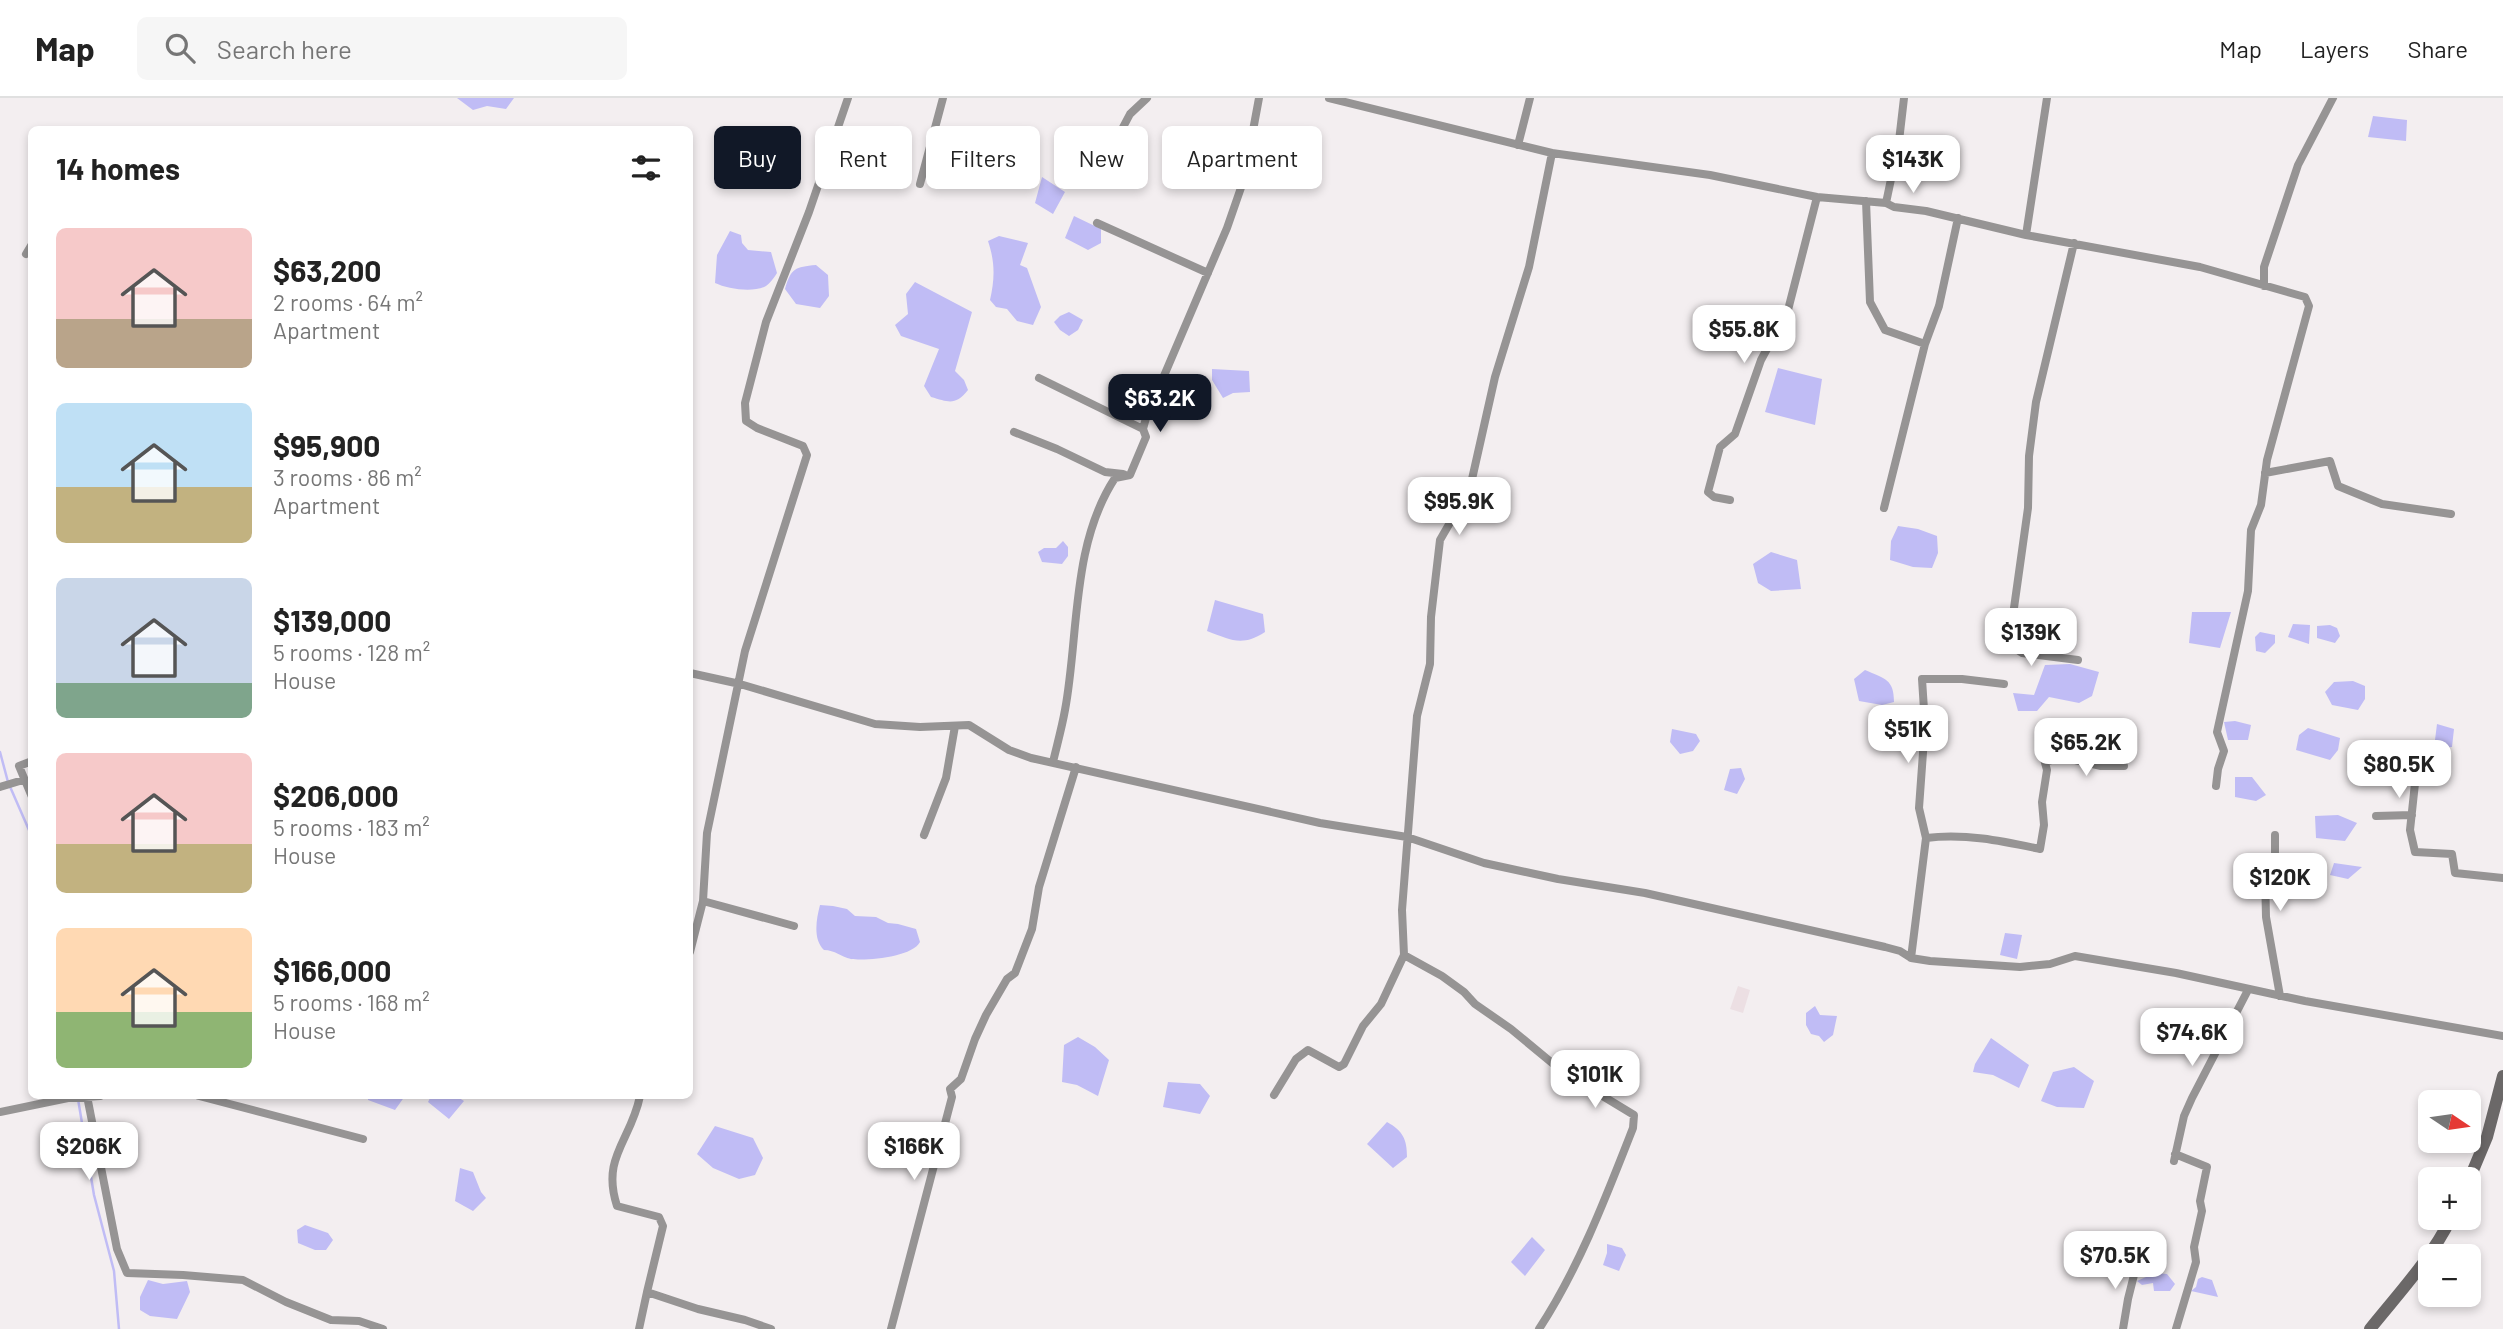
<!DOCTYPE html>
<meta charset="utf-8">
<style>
body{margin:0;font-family:Barlow,sans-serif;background:#f6f6f6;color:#222;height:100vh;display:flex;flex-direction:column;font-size:26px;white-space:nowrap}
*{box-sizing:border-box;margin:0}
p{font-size:23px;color:#767676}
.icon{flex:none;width:38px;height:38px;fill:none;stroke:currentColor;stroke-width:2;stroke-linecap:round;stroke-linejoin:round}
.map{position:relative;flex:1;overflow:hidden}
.side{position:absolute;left:28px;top:28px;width:665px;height:973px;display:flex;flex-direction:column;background:#fff;border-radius:10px;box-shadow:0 4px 10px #0003}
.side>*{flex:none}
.banner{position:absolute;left:714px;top:28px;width:665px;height:63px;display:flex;gap:14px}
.needle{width:46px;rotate:103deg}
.buttons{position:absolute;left:2418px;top:992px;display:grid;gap:14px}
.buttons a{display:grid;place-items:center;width:63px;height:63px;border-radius:10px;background:#fff;box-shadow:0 4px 10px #0003;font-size:35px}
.price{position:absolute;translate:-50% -60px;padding:0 16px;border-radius:14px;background:#fff;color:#222;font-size:23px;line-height:46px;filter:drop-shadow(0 2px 4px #0008)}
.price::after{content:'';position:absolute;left:50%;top:42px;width:21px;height:16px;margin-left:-10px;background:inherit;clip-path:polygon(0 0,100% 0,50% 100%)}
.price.current{background:#111827;color:#fff}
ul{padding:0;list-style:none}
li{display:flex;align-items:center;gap:21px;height:175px;padding:0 28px}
li span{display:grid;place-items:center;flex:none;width:196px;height:140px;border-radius:10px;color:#555}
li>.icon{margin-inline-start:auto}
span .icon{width:84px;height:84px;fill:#fffc;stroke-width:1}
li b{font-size:30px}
h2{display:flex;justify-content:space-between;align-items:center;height:84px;padding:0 28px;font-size:30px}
.chip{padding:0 24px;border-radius:10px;background:#fff;box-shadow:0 4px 10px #0003;font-size:24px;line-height:63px}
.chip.current{background:#111827;color:#fff}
header{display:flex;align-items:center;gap:42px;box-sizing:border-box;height:98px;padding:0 35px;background:#fff;border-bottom:2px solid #e0e0e0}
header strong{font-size:33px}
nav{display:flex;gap:38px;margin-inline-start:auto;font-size:24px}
.search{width:490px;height:63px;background:#f6f6f6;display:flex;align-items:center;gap:18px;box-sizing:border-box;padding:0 24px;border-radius:10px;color:#767676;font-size:26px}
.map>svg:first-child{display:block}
</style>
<header>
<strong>Map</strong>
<div class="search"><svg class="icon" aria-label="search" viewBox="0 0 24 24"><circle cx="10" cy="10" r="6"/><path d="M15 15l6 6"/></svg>Search here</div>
<nav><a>Map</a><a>Layers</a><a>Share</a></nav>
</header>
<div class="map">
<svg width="2503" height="1231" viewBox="0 0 2503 1231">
<rect width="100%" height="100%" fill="#f3eef0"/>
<path fill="#ecdfe3" d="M 1738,888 L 1750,892 L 1743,915 L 1730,911 Z"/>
<path fill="#c0bcf5" d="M 457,0 L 514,0 L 506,11 L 487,8 L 473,12 Z
M 2373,18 L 2407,22 L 2406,43 L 2368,39 Z
M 1042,79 L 1065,94 L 1053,116 L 1035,105 Z
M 1074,118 L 1101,131 L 1101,145 L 1088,152 L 1065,140 Z
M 730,133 L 741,137 L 742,145 L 748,152 L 771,154 L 777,175 C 774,180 770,185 766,188 C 753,195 728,191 715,185 L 717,157 Z
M 999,138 L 1028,145 L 1020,167 L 1027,170 L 1041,209 L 1033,227 L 1017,223 L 1007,211 L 996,209 L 990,202 C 995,180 995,164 988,143 Z
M 816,167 L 828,177 L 829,198 L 820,210 L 796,206 L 785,191 C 791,170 795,169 816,167 Z
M 915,184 L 972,214 L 955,273 L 964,282 L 968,292 C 955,308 949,304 931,299 L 924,288 L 939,251 L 901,238 L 895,227 L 908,216 L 906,196 Z
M 1069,214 L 1083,222 L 1078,232 L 1069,238 L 1060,232 L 1054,224 L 1060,218 Z
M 1778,270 L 1822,281 L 1815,327 L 1765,314 Z
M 1212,271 L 1249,273 L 1250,294 L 1233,295 L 1223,300 L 1212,282 Z
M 1898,428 L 1918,431 L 1937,438 L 1938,455 L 1932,470 L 1913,469 L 1890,462 L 1891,443 Z
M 1063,443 L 1068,449 L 1068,458 L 1062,466 L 1042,464 L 1038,454 L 1044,450 L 1056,450 Z
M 1771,454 L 1797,462 L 1801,491 L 1771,493 L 1758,485 L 1753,466 Z
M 1215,502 L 1263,516 L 1265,534 C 1242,549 1231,542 1207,533 Z
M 2192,514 L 2231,514 L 2220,550 L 2189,545 Z
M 2293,526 L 2310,527 L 2309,546 L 2288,539 Z
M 2330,527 L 2337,530 L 2340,538 L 2335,545 L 2317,540 L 2317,528 Z
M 2260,534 L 2275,537 L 2275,545 L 2265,555 L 2256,553 L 2255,539 Z
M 2070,566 L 2099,574 L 2092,598 L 2079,605 L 2049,599 L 2037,613 L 2018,613 L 2013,595 L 2034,597 L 2045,567 Z
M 1865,572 C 1885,581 1894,581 1894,604 L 1882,607 L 1859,603 L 1854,581 Z
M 2353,583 L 2365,588 L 2365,601 L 2358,612 L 2332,607 L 2325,594 L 2334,584 Z
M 2235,623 L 2251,627 L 2248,642 L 2228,642 L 2224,624 Z
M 2437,626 L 2454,631 L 2452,649 L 2434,650 Z
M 2308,630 L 2340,640 L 2338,652 L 2330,662 L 2296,652 L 2299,637 Z
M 1672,631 L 1696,636 L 1700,643 L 1693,653 L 1680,656 L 1670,644 Z
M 1741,670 L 1745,681 L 1737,696 L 1724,692 L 1730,671 Z
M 2235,679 L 2252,679 L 2266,697 L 2256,703 L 2235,699 Z
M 2338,717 L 2357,725 L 2345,743 L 2316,740 L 2315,718 Z
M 2334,765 L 2362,769 L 2348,781 L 2330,777 Z
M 820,807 L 833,808 L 847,811 L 855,818 L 876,819 L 888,825 L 898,826 L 916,831 L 920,844 C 912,859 868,863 851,861 C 841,859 835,852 824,852 C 813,842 816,822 820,807 Z
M 2005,835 L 2022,837 L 2017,861 L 2000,857 Z
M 1815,908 L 1820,917 L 1837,918 L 1833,937 L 1824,944 L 1819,938 L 1811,936 L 1806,927 L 1806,915 Z
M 1078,939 L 1095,949 L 1109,962 L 1098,998 L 1077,987 L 1062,984 L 1064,947 Z
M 1991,940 L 2029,967 L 2019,990 L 1993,977 L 1973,974 L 1975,966 Z
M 2074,969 L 2094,983 L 2084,1010 L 2057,1009 L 2041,1003 L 2053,974 Z
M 1168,984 L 1200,986 L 1210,998 L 1200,1016 L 1163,1009 Z
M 368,998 L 405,998 L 395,1012 L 368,1002 Z
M 431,998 L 456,998 L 464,1003 L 449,1021 L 428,1004 Z
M 1387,1024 C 1403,1033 1407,1041 1407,1059 L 1393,1070 L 1367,1046 Z
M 715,1028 L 753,1040 L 763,1060 L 755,1077 L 739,1081 L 713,1070 L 697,1056 Z
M 460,1070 L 473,1074 L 481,1094 L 486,1100 L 473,1113 L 455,1103 Z
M 305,1127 L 328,1135 L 333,1142 L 326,1152 L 315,1152 L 298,1145 L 297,1132 Z
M 1532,1139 L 1545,1152 L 1525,1178 L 1511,1164 Z
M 1607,1146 L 1622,1150 L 1626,1157 L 1619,1173 L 1603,1167 L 1607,1155 Z
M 2155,1175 L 2167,1176 L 2175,1186 L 2170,1193 L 2154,1193 L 2153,1185 L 2142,1187 L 2137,1183 Z
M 2202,1179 L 2212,1182 L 2218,1199 L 2191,1193 L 2196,1189 L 2198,1181 Z
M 148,1182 L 163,1186 L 187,1183 L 190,1194 L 177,1221 L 150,1218 L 140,1212 L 140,1199 Z"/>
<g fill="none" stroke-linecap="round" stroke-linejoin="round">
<path stroke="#c0bcf5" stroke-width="2.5" d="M 0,654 L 8,684 L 32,739
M 78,1001 L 94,1097 L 114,1173 L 119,1231"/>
<path stroke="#969494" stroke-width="8" d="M 1518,47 L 1530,0
M 1111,52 L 1130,16 L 1147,0
M 1552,55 L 1710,77 L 1817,99 L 1886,105 L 1894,109 L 1926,113 L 2026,137 L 2200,169 L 2305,199 L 2309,208 L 2267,362 L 2261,407 L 2251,432 L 2248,493 L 2217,634 L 2224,653 L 2218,671 L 2216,688
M 920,86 L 943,0
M 1866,103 L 1870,204 L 1885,232 L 1925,246
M 1886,105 L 1899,43 L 1904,0
M 1097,125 L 1208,175
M 2026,137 L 2047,0
M 2074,145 L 2036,304 L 2029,358 L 2028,410 L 2013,517 L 2016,551 L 2022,555 L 2078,562
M 26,156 L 32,146
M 2264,188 L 2264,169 L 2298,67 L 2333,0
M 1039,280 L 1143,331
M 1014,334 L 1057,351 L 1105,374 L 1123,376
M 2265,375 L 2330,363 L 2338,388 L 2382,406 L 2451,416
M 1730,402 L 1714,399 L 1708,394 L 1720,349 L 1735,336 L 1761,262 L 1788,212 L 1817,99
M 1884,410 L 1925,246 L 1939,208 L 1958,120
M 690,575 L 740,586 L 875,626 L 920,629 L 969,627 L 1009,652 L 1031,660 L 1320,725 L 1407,739 L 1484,765 L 1558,781 L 1645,795 L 1885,849 L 1900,853 L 1911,860 L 1930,863 L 2020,869 L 2050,866 L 2075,858 L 2176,875 L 2305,903 L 2503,938
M 32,663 L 19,668 L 32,699
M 1053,664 C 1057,647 1062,629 1065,612 C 1079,537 1071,447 1115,380 L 1130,377 L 1146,339 L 1143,331 L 1146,320 L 1227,130 L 1244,81 L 1259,0
M 2045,664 L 2062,659 L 2101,668 L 2124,668
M 2416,676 L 2410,732 L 2415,754 L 2452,756 L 2455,775 L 2503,780
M 0,689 L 23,682
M 2376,718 L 2412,717
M 924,737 L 946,680 L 955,628
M 2275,737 L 2275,767 L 2265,777 L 2266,819 L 2280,898
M 1926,740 C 1965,735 2002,743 2040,751 L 2044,727 L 2042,704 L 2047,672 L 2039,643
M 703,803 L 794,828
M 690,854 L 703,803 L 707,735 L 745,553 L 807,357 L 803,348 L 757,330 L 746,323 L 745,305 L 766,224 L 809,114 L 848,0
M 1404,857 L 1442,878 L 1464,894 L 1475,906 L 1511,931 L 1563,974 L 1634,1017 L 1633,1030 C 1606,1099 1579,1170 1539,1231
M 1911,860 L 1926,740 L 1919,710 L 1925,627 L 1922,581 L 1962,581 L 2004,586
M 1274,997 L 1296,961 L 1308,952 L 1339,969 L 1344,966 L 1363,928 L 1381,906 L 1404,857 L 1402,812 L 1417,618 L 1430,566 L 1431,519 L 1440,442 L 1470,390 L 1495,279 L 1529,169 L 1552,55 L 1329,0
M 87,998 L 117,1151 L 127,1175 L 183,1177 L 243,1182 L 286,1204 L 331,1222 L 359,1223 L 383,1231
M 199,998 L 363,1041
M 640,998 C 631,1043 601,1059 617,1108 L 659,1119 L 663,1128 L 647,1194
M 0,1014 L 68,1000 L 100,998
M 2175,1056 L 2207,1069 L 2200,1103 L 2202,1113 L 2194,1149 L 2196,1164 L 2176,1231
M 2174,1063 L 2184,1018 L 2192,1000 L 2248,892
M 639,1231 L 647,1194 L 698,1211 L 745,1222 L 771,1231
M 891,1231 L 952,999 L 950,991 L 961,981 L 975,941 L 986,917 L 1007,881 L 1015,875 L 1032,831 L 1039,789 L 1076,669
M 2123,1231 L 2128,1201 L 2138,1161"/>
<path stroke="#6b6868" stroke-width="12" d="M 2469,1082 L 2487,1039 L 2503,978
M 2370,1231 C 2398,1196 2431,1161 2451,1120"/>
</g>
</svg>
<div class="buttons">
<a><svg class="needle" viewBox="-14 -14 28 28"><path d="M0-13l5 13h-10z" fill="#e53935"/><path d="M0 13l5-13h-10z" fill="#767676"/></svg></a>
<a>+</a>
<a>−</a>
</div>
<b class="price" style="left:1913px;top:97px">$143K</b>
<b class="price" style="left:1744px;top:267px">$55.8K</b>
<b class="price current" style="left:1160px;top:336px">$63.2K</b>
<b class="price" style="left:1459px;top:439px">$95.9K</b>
<b class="price" style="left:2031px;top:570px">$139K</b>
<b class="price" style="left:1908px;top:667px">$51K</b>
<b class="price" style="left:2086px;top:680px">$65.2K</b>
<b class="price" style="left:2399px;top:702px">$80.5K</b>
<b class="price" style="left:2280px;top:815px">$120K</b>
<b class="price" style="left:2192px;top:970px">$74.6K</b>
<b class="price" style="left:1595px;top:1012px">$101K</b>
<b class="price" style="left:89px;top:1084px">$206K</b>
<b class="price" style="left:914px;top:1084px">$166K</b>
<b class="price" style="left:2115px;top:1193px">$70.5K</b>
<div class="banner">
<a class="chip current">Buy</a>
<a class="chip">Rent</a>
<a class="chip">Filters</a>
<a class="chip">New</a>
<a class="chip">Apartment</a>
</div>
<section class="side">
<h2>14 homes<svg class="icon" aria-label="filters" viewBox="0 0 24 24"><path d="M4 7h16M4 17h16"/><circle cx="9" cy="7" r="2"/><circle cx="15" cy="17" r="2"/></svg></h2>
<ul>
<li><span style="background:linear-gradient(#f6c9c9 65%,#b9a48a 0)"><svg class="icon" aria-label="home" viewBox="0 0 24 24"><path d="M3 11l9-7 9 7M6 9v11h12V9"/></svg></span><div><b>$63,200</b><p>2 rooms · 64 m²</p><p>Apartment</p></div></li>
<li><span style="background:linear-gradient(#bfe0f5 60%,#c2b280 0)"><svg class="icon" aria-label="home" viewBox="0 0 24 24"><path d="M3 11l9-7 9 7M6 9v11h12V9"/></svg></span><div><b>$95,900</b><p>3 rooms · 86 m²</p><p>Apartment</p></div></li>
<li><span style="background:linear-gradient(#c9d6e8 75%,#7fa58c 0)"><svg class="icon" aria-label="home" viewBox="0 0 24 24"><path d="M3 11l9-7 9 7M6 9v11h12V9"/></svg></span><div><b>$139,000</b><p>5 rooms · 128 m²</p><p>House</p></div></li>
<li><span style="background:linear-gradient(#f6c9c9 65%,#c2b280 0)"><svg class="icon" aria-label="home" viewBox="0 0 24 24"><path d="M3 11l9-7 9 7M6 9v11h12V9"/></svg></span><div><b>$206,000</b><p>5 rooms · 183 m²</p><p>House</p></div></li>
<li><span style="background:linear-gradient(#ffd9b3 60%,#8fb573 0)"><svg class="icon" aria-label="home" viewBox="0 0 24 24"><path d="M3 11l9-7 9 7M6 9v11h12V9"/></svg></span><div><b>$166,000</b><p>5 rooms · 168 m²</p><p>House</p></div></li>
</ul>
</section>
</div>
